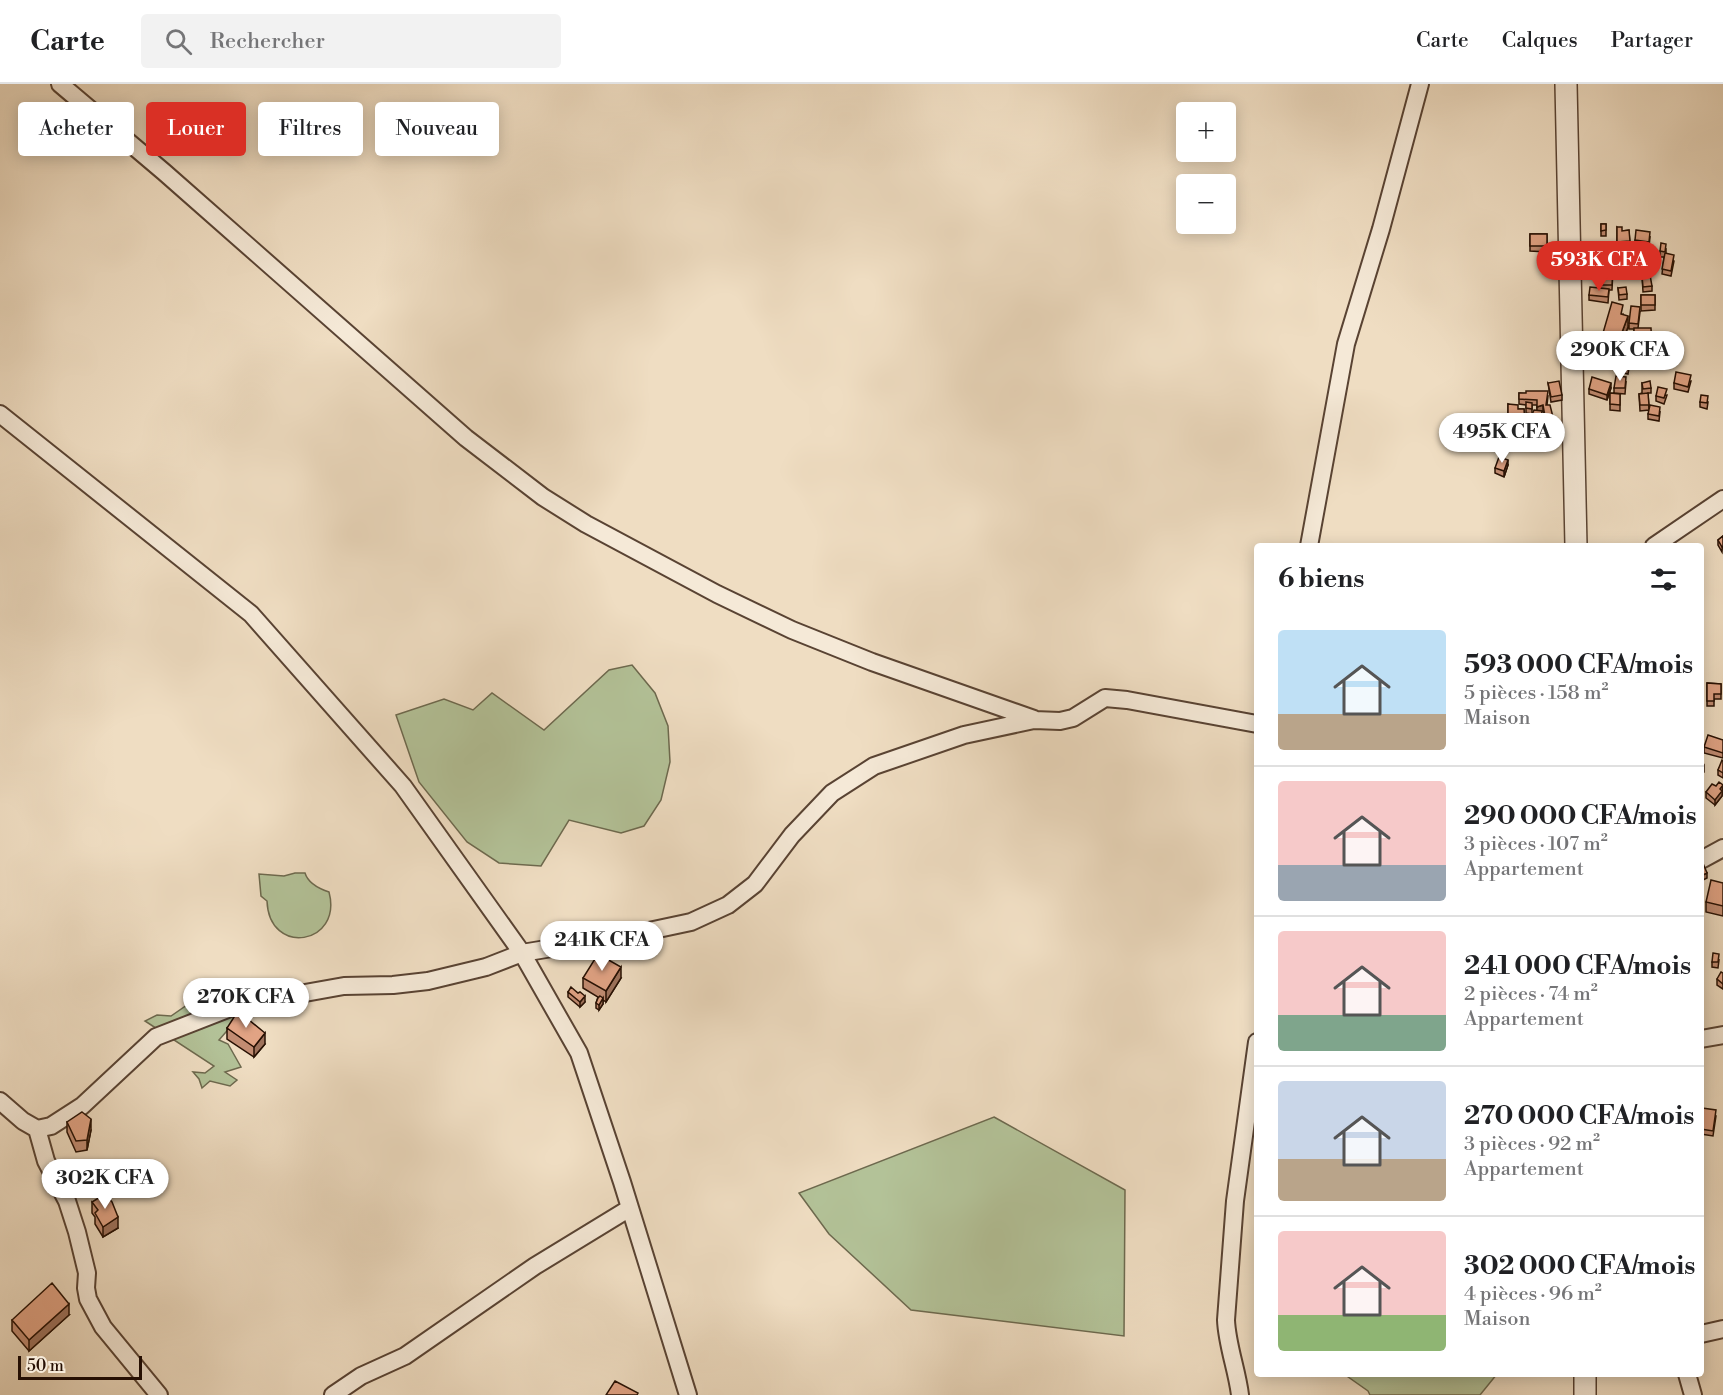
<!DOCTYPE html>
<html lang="fr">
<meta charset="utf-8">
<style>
body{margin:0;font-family:"Libre Bodoni",serif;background:#f2f2f2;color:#202124;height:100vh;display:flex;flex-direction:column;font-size:22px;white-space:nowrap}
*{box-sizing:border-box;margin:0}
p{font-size:20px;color:#757577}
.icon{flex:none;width:33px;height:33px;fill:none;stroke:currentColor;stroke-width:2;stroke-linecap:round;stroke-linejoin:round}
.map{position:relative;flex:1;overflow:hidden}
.drawer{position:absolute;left:1254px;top:459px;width:450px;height:834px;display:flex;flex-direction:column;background:#fff;border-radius:6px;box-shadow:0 3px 15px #0003}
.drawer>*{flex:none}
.hud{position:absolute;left:18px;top:18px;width:570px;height:54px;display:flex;gap:12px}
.tools{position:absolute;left:1176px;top:18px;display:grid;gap:12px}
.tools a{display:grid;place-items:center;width:60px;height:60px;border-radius:6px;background:#fff;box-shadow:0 3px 15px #0003;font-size:30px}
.scale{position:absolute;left:18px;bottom:15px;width:124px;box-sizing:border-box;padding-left:6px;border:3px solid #271003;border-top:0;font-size:16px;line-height:21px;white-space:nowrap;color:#271003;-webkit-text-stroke:4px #f5e9d7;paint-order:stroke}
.price{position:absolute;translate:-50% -51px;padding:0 14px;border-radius:21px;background:#fff;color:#222;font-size:20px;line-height:39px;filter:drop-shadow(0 2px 3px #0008)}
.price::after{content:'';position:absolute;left:50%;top:36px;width:18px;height:14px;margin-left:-9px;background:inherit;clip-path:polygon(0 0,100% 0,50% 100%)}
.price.active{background:#d93025;color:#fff}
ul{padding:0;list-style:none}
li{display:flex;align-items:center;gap:18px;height:150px;padding:0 24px}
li+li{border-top:2px solid #e0e0e0}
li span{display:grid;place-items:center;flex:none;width:168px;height:120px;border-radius:6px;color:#555}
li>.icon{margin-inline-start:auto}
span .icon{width:72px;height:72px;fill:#fffc;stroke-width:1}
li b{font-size:26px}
h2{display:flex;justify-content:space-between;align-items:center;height:72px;padding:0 24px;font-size:26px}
.chip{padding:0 21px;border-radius:6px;background:#fff;box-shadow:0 3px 15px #0003;font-size:21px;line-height:54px}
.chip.active{background:#d93025;color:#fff}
header{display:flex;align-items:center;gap:36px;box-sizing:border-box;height:84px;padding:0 30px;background:#fff;border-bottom:2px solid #e0e0e0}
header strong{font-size:28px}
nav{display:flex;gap:33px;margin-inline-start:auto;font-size:21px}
.search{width:420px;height:54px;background:#f2f2f2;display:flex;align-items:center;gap:15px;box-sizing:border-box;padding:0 21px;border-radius:6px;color:#757577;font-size:22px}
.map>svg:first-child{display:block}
</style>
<header>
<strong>Carte</strong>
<div class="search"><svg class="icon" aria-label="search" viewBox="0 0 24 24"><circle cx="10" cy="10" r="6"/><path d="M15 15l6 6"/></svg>Rechercher</div>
<nav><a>Carte</a><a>Calques</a><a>Partager</a></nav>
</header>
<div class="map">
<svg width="1723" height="1311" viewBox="0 0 1723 1311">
<rect width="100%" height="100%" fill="#efddc2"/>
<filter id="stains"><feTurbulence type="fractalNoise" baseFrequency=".00333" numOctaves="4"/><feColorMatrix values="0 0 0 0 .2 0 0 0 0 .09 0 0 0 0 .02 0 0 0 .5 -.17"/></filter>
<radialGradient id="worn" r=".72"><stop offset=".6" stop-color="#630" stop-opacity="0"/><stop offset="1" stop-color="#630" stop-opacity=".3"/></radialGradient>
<path fill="#b3c298" stroke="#6d694e" stroke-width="1.5" d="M 632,581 L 655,609 L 668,642 L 670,678 L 661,716 L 644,742 L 621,749 L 569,736 L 541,782 L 499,779 L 467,758 L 419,698 L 396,631 L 444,615 L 473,626 L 492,609 L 544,646 L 609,586 Z
M 295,789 L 305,789 C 308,799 320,805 329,808 C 343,861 269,873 267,817 L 261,812 L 259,790 L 284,792 Z
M 220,906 L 240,932 L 219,956 L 228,960 L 241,983 L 225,988 L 237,996 L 230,1002 L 210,997 L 202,1004 L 199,995 L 193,988 L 205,989 L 214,982 L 145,937 L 157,931 L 171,932 L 190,919 Z
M 994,1033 L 1125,1106 L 1124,1252 L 911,1226 L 829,1150 L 799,1109 Z
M 1344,1290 L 1497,1290 L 1480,1311 L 1370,1311 L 1368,1307 Z"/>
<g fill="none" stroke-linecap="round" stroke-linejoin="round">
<g stroke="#594333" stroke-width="20">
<path id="minor" d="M 60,0 L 164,88 L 466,354 L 543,413 L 586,440 L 717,510 L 792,546 L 872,578 L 1034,635
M 0,330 L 251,530 L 403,702 L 522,869 L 579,969 L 622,1098 L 688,1311
M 1309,462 L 1346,260 L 1381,145 L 1420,0
M 1654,462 L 1723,415
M 1701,776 L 1723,764
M 1701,955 L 1723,951
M 0,1017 L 23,1037 L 37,1045 L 51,1042 L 82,1022 L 156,953 L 238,921 L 344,902 L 393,901 L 428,897 L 486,883 L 522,869 L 630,851 L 691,838 L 728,821 L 755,800 L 792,751 L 832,709 L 874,682 L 964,651 L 1034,636 L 1060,637 L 1073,634 L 1105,614 L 1127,616 L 1257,640
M 37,1045 L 46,1077 L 67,1117 L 77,1148 L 87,1189 L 86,1204 L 88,1215 L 103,1243 L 159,1311
M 1701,1250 L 1723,1245
M 1687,1290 L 1693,1311
M 333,1311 L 361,1292 L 405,1272 L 535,1182 L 630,1124
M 1240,1311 C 1237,1286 1227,1261 1226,1236 L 1235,1117 L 1257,958"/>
</g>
<g stroke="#594333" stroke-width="24">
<path id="tertiary" d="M 1566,0 L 1576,462
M 1585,1311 L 1585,1290"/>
</g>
<use href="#minor" stroke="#f5e9d7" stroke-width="16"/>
<use href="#tertiary" stroke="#f5e9d7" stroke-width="21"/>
</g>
<path fill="#c28c72" stroke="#271003" stroke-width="1.5" d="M 1601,140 L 1606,140 L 1606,152 L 1601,152 Z
M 1617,143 L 1622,147 L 1629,146 L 1630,163 L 1618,163 L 1617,184 L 1601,184 L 1602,161 L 1617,161 Z
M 1530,150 L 1547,150 L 1547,168 L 1530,167 Z
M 1650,153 L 1649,163 L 1635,162 L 1635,156 Z
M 1666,165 L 1666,170 L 1674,177 L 1671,192 L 1662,190 L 1664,173 L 1660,173 L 1660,167 Z
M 1601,184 L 1613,185 L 1612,206 L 1609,206 L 1608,219 L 1589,216 L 1589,211 L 1600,204 Z
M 1642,192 L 1652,202 L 1652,207 L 1643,208 Z
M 1618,204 L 1627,210 L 1627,215 L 1619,216 Z
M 1641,211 L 1655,211 L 1655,226 L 1641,227 Z
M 1640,228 L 1638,244 L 1652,264 L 1652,274 L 1634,276 L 1634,245 L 1629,245 L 1629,239 Z
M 1623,230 L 1628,243 L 1621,261 L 1616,260 L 1614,263 L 1603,260 L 1603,249 Z
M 1673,269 L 1671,282 L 1661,280 L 1661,275 Z
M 1630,278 L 1628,290 L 1615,287 L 1615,282 Z
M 1691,297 L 1688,308 L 1674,305 L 1674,299 Z
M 1626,298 L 1625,310 L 1614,309 L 1614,304 Z
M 1548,299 L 1562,311 L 1562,316 L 1551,318 Z
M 1642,299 L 1651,304 L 1651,309 L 1648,309 L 1649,326 L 1640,327 L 1639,310 L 1642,309 Z
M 1611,304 L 1607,316 L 1589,310 L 1589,305 Z
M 1519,309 L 1548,312 L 1547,321 L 1554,337 L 1554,342 L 1546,343 L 1543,327 L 1541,327 L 1542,333 L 1540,348 L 1528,345 L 1528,340 L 1537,327 L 1537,321 L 1532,321 L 1532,330 L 1526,329 L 1526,321 L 1519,320 Z
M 1610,309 L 1620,310 L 1620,327 L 1610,326 Z
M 1667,311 L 1664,320 L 1656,317 L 1656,312 Z
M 1700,318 L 1708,318 L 1707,325 L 1700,323 Z
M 1508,320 L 1518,325 L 1524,325 L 1525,344 L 1520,344 L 1520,338 L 1508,338 Z
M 1660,328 L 1659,337 L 1648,335 L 1648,330 Z
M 1508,381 L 1504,393 L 1495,389 L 1495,384 Z
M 1723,452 L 1722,468 L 1718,461 L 1718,456 Z
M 1707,599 L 1721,600 L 1721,615 L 1714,615 L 1714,622 L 1707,622 Z
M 1723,656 L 1723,674 L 1704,669 L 1704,663 Z
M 1723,677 L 1723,694 L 1718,691 L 1718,686 Z
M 1723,706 L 1722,712 L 1715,721 L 1706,714 L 1706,708 Z
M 1701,799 L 1702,819 L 1702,830 L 1701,830 Z
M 1723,799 L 1723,832 L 1706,828 L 1706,818 Z
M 1719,876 L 1718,884 L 1712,883 L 1712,878 Z
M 1723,889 L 1723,905 L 1717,901 L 1717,895 Z
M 583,894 L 621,894 L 606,918 L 603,916 L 603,920 L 599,926 L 596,924 L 596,919 L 598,913 L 583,904 Z
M 568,908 L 585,918 L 580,923 L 568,913 Z
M 227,944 L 265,960 L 254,973 L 227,955 Z
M 1716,1032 L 1713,1052 L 1701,1050 L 1701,1033 Z
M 67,1038 L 91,1046 L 87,1066 L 76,1068 L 67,1048 Z
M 92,1118 L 118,1144 L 103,1153 L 95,1140 L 95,1133 L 92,1129 Z
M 69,1231 L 29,1267 L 12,1247 L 12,1236 Z"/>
<path fill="#9e725c" stroke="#271003" stroke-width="1.5" d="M 1628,232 L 1628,243 L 1621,261 L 1621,251 Z
M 1611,299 L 1611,304 L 1607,316 L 1607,311 Z
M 1543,321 L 1543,327 L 1537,328 L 1537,323 Z
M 1508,376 L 1508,381 L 1504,393 L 1504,387 Z
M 1704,682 L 1704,688 L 1701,692 L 1701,687 Z
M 1723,701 L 1722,712 L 1715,721 L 1715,716 L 1720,705 Z
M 1707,789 L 1707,794 L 1701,797 L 1701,792 Z
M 621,883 L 621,894 L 606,918 L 606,907 Z
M 585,912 L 585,918 L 580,923 L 580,918 Z
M 603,914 L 603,920 L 599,926 L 599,921 Z
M 265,949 L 265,960 L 254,973 L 254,963 Z
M 91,1035 L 91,1046 L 87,1066 L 87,1056 Z
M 118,1133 L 118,1144 L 103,1153 L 103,1143 Z
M 69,1220 L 69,1231 L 29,1267 L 29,1256 Z"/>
<path fill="#e1a384" stroke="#271003" stroke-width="1.5" d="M 1601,140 L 1606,140 L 1606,146 L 1601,147 Z
M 1617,143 L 1622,143 L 1622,147 L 1629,146 L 1630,157 L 1617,158 Z
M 1636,146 L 1650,148 L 1649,158 L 1635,156 Z
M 1530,150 L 1547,150 L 1547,162 L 1530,162 Z
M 1661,159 L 1666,160 L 1665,168 L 1660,167 Z
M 1602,161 L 1618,161 L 1617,179 L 1601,178 Z
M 1665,169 L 1674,171 L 1671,187 L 1662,185 Z
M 1601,184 L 1613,185 L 1612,201 L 1600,201 Z
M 1650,191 L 1652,202 L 1643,203 L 1642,192 Z
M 1590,203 L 1609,205 L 1608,213 L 1589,211 Z
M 1626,203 L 1627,210 L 1619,211 L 1618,204 Z
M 1641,211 L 1655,211 L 1655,221 L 1641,221 Z
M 1612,218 L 1623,221 L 1621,230 L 1628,232 L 1621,251 L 1616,249 L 1614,252 L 1603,249 Z
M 1631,222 L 1640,223 L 1638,240 L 1629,239 Z
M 1634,244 L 1651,244 L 1652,264 L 1634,265 Z
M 1663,262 L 1673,264 L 1671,276 L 1661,275 Z
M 1617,270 L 1630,272 L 1628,285 L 1615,282 Z
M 1676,288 L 1691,291 L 1688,303 L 1674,299 Z
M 1616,292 L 1626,293 L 1625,304 L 1614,304 Z
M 1592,293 L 1611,299 L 1607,311 L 1589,305 Z
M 1559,297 L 1562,311 L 1551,313 L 1548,299 Z
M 1650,297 L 1651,304 L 1643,305 L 1642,299 Z
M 1658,303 L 1667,305 L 1664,314 L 1656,312 Z
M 1526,307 L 1548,307 L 1546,321 L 1550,321 L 1554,337 L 1546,338 L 1543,321 L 1537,323 L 1537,316 L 1519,315 L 1519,309 L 1526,309 Z
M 1610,309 L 1620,310 L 1620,321 L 1610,320 Z
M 1648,309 L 1649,321 L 1640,321 L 1639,310 Z
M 1701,311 L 1708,312 L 1707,319 L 1700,318 Z
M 1526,318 L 1532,319 L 1532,325 L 1526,324 Z
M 1508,320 L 1518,321 L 1518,325 L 1524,325 L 1525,339 L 1520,339 L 1520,333 L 1508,333 Z
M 1650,321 L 1660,323 L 1659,332 L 1648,330 Z
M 1534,326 L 1542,327 L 1540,342 L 1528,340 Z
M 1499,373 L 1508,376 L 1504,387 L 1495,384 Z
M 1723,452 L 1723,462 L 1722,463 L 1718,456 Z
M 1707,599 L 1721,600 L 1721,610 L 1714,610 L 1714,617 L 1707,617 Z
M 1708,651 L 1723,656 L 1723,669 L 1704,663 Z
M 1722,676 L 1723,677 L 1723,689 L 1718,686 Z
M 1719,698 L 1723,701 L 1720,705 L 1722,707 L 1715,716 L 1706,708 L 1712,700 L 1716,702 Z
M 1701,777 L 1702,777 L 1707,789 L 1701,792 Z
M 1711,796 L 1723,799 L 1723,822 L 1706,818 Z
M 1701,799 L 1702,799 L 1702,819 L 1701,819 Z
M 1713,869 L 1719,870 L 1718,878 L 1712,878 Z
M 598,870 L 621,883 L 606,907 L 583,894 Z
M 1721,888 L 1723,889 L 1723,900 L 1717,895 Z
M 571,903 L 578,909 L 580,908 L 585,912 L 580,918 L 568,908 Z
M 600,912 L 603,914 L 599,921 L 596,919 L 598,914 Z
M 238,927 L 265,949 L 254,963 L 227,944 Z
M 1702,1024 L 1716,1026 L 1713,1047 L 1701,1045 Z
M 82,1028 L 91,1035 L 87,1056 L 76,1057 L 67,1038 Z
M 105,1110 L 112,1118 L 118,1133 L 103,1143 L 95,1129 L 98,1126 L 92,1118 Z
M 52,1199 L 69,1220 L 29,1256 L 12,1236 Z
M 615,1297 L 638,1309 L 637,1311 L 606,1311 Z"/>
<rect width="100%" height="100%" filter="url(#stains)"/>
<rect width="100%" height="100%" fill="url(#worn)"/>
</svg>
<div class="tools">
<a>+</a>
<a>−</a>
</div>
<div class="scale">50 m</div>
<b class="price active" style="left:1599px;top:208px">593K CFA</b>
<b class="price" style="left:1620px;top:298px">290K CFA</b>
<b class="price" style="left:1502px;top:380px">495K CFA</b>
<b class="price" style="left:602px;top:888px">241K CFA</b>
<b class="price" style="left:246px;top:945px">270K CFA</b>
<b class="price" style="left:105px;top:1126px">302K CFA</b>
<div class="hud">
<a class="chip">Acheter</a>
<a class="chip active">Louer</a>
<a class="chip">Filtres</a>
<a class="chip">Nouveau</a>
</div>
<section class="drawer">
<h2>6 biens<svg class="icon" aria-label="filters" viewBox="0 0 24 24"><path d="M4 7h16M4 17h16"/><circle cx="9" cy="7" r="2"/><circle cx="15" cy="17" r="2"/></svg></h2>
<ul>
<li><span style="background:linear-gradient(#bfe0f5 70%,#b9a48a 0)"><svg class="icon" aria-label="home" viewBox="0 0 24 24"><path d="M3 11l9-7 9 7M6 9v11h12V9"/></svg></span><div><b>593 000 CFA/mois</b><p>5 pièces · 158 m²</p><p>Maison</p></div></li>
<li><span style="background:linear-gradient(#f6c9c9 70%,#9aa5b1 0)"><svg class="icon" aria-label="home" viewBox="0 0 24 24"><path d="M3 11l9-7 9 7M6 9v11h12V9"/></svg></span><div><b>290 000 CFA/mois</b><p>3 pièces · 107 m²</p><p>Appartement</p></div></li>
<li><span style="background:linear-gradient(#f6c9c9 70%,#7fa58c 0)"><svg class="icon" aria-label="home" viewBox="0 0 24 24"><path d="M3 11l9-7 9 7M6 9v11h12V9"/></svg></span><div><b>241 000 CFA/mois</b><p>2 pièces · 74 m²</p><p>Appartement</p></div></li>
<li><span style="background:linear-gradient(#c9d6e8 65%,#b9a48a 0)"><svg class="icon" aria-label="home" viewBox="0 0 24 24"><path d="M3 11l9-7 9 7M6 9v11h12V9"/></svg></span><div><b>270 000 CFA/mois</b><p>3 pièces · 92 m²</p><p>Appartement</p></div></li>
<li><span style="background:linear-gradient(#f6c9c9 70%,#8fb573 0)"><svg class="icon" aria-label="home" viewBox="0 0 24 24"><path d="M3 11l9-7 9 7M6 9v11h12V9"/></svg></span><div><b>302 000 CFA/mois</b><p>4 pièces · 96 m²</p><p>Maison</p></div></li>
</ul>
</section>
</div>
